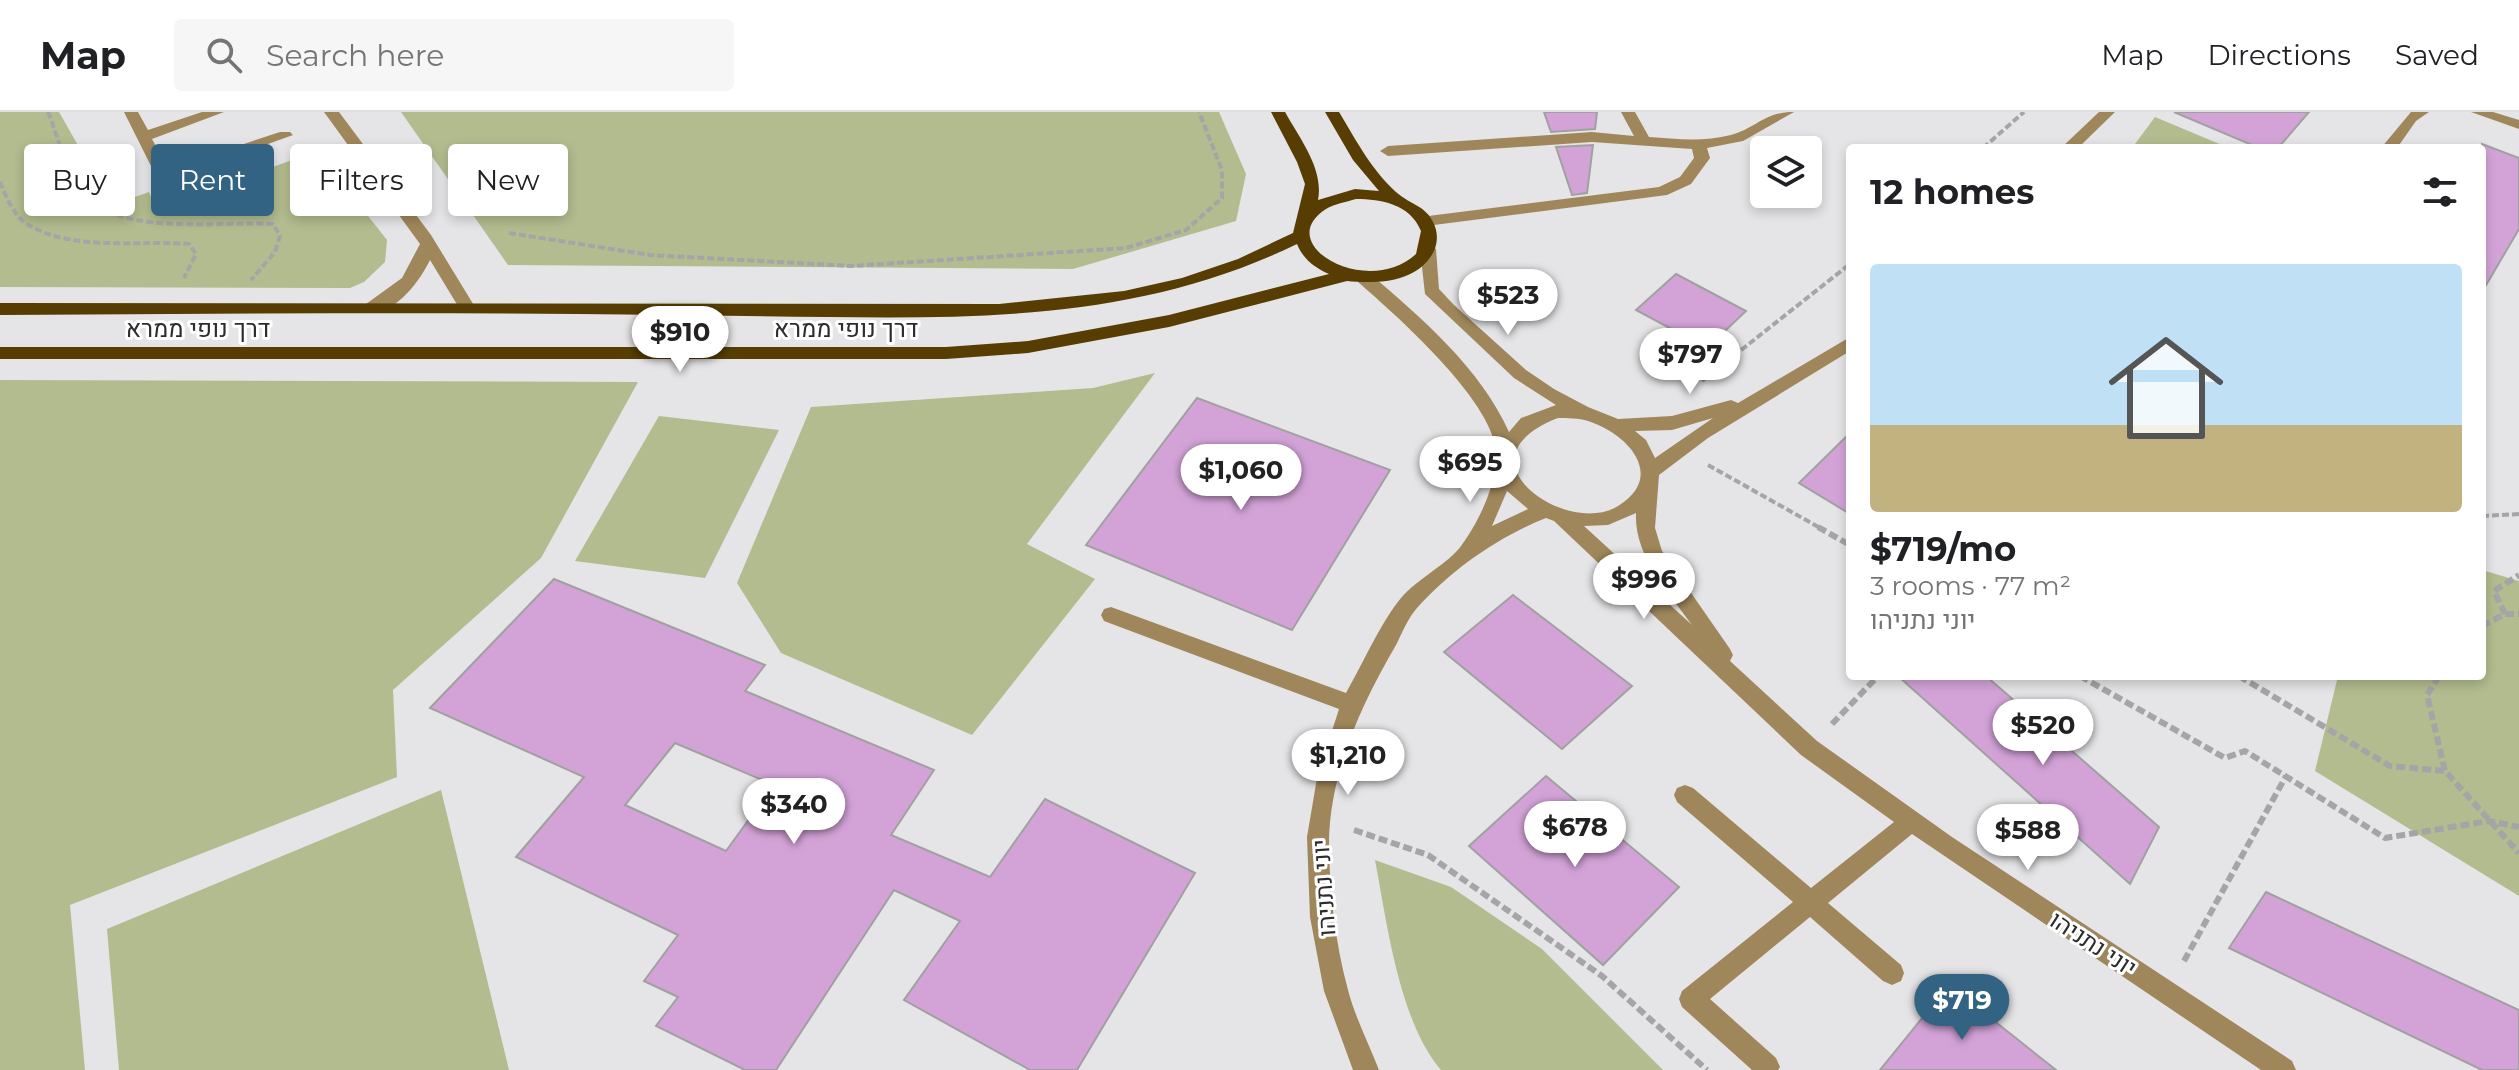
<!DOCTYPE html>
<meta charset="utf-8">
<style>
body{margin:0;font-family:Montserrat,Heebo,sans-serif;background:#f6f6f6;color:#202124;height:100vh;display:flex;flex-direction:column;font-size:30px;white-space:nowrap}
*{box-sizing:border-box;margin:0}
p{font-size:26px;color:#757577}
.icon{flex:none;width:44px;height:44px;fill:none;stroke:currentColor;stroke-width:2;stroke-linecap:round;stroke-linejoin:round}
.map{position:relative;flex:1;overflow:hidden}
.details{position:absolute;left:1846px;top:32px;width:640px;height:536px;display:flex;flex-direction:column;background:#fff;border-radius:8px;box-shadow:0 4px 12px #0003}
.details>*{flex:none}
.guide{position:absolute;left:24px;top:32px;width:760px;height:72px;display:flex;gap:16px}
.tools{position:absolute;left:1750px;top:24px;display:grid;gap:16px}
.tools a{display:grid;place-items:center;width:72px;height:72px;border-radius:8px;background:#fff;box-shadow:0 4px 12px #0003;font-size:40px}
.price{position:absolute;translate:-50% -68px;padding:0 18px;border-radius:28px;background:#fff;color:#222;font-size:26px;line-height:52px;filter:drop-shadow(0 2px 4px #0008)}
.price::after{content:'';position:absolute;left:50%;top:48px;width:24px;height:18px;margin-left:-12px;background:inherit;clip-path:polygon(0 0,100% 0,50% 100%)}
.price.current{background:#336382;color:#fff}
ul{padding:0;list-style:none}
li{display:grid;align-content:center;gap:16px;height:424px;padding:0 24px}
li+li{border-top:2px solid #e0e0e0}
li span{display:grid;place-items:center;height:248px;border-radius:8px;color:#555}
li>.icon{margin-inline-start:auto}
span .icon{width:144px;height:144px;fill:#fffc;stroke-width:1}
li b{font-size:34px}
h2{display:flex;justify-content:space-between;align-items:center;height:96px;padding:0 24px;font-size:34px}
.tag{padding:0 28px;border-radius:8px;background:#fff;box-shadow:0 4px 12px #0003;font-size:28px;line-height:72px}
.tag.current{background:#336382;color:#fff}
header{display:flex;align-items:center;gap:48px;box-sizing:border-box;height:112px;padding:0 40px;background:#fff;border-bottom:2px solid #e0e0e0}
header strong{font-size:38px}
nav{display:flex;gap:44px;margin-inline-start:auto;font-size:28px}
.search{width:560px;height:72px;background:#f6f6f6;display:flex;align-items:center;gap:20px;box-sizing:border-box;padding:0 28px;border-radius:8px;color:#757577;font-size:30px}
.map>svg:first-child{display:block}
</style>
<header>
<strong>Map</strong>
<div class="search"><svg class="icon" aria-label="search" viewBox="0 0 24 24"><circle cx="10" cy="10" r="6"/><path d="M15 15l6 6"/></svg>Search here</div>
<nav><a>Map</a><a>Directions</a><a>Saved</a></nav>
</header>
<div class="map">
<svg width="2519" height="958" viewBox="0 0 2519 958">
<rect width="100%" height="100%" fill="#e5e5e7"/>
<path fill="#b2bc8e" d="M 0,0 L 59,0 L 112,93 L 149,80 L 156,97 L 317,39 L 387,128 L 385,150 L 364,170 L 350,176 L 0,175 Z
M 401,0 L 1219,0 L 1246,62 L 1236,109 L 1073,157 L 508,153 Z
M 2155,5 L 2229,36 L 2132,36 Z
M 1155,261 L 1027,432 L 1095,467 L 972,623 L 781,541 L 737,471 L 811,295 L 1093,276 Z
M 0,268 L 638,270 L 541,446 L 393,578 L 397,665 L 70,793 L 85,958 L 0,958 Z
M 659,304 L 779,318 L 705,466 L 575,449 Z
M 2482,458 L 2519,469 L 2519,784 L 2315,659 L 2338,564 L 2482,564 Z
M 441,678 L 509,958 L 119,958 L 107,817 Z
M 1375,748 L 1451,775 L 1542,837 L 1663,958 L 1441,958 C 1399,909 1387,811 1375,748 Z"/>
<path fill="#d3a3d8" stroke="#a1a0a1" stroke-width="2" fill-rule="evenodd" d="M 1544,0 L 1597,0 L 1595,17 L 1551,20 Z
M 2174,0 L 2309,0 L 2278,36 L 2259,36 Z
M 2482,32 L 2519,46 L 2519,117 L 2482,180 Z
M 1593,33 L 1587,81 L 1572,83 L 1556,35 Z
M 1676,162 L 1746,199 L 1707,236 L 1636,198 Z
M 1197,286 L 1390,358 L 1292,518 L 1086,433 Z
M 1850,321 L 1850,402 L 1799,371 Z
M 554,467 L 765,553 L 745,579 L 934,658 L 891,723 L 990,765 L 1045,687 L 1195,761 L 1077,958 L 1030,958 L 904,888 L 960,809 L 894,778 L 776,958 L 745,958 L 656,914 L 678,885 L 644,869 L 678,823 L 516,745 L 584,665 L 430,596 ZM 675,631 L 774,673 L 726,739 L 625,693 Z
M 1513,483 L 1632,574 L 1562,637 L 1444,540 Z
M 1898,564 L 1986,564 L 2159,715 L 2130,772 Z
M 1546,664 L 1679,775 L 1603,853 L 1469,734 Z
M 2266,780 L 2519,898 L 2519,958 L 2482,958 L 2229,836 Z
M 1949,873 L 2056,958 L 1880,958 Z"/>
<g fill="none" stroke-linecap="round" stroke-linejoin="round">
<path stroke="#a5a5a7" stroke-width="4" stroke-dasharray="7 3" stroke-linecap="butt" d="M 48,0 C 59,26 66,65 86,85 C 125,124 221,109 273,112 L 280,124 L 275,140 L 251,168
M 1983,36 L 2024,0
M 0,70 C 6,84 13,103 27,112 C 72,140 139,128 189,132 L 196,142 L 184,166
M 509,121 L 650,143 L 852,154 L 1126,136 L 1186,118 L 1222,86 L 1222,58 L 1199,0
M 1702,269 L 1850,152
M 1708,353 L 1822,417
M 2482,404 L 2519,402"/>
<path stroke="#a5a5a7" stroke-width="6" stroke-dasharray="9 4" stroke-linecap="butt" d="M 1818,415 L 1850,433
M 2505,502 L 2494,479 L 2519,463
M 2482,514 L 2505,502 L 2519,502
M 2080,564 L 2225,646 L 2245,639 L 2385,726 L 2489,709 L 2519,715
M 2239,564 L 2390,654 L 2445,659
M 2439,564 L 2427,583 L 2445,659 L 2519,741
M 1832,612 L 1878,564
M 1354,718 L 1428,743 L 1602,864 L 1707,958
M 2184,849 L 2286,664"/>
<path fill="#a0875b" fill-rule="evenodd" d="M 124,0 L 138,0 L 148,18 L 202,0 L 224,0 L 152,27 L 168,57 L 280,20 L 290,20 L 293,23 L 164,69 L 156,64 Z
M 324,0 L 339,0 L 431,123 L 475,195 L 473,199 L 461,199 L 430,148 C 420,169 393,206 366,200 L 364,196 L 366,192 L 402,166 L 420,132 Z
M 1621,0 L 1635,0 L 1649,25 C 1677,27 1703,30 1731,23 C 1757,16 1764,0 1794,0 L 1743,29 L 1707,36 L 1710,46 L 1691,72 L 1667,83 L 1426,114 L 1420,113 L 1420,105 L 1659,75 L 1680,65 L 1694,46 L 1692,37 L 1592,30 L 1388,44 L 1380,39 L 1388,34 L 1592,20 L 1634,24 Z
M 2099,0 L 2115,0 L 2078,36 L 2061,36 Z
M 2411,0 L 2429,0 L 2416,9 L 2397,36 L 2381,36 Z
M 2471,0 L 2493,0 L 2519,8 L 2519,17 Z
M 1428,132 L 1436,137 L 1439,177 L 1454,193 L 1526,258 L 1554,277 L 1588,295 L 1618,307 L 1672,304 L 1731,288 L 1738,291 L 1850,225 L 1850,239 L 1708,326 L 1659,363 L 1655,416 L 1662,439 L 1730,537 L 1733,543 L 1730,549 L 1817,629 L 1952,725 L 2292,949 L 2296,958 L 2261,958 L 1912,722 L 1828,791 L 1901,853 L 1904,861 L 1901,869 L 1892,873 L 1883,869 L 1810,805 L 1710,887 L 1776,946 L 1780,955 L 1778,958 L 1752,958 L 1682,895 L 1679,887 L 1682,879 L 1793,790 L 1677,690 L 1674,683 L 1677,676 L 1685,673 L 1693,676 L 1811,776 L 1894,710 L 1801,643 L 1554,409 L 1546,406 C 1498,425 1452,457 1417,496 C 1408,506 1402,521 1396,533 C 1362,591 1331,658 1329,727 C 1329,777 1335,830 1348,878 C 1355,905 1369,932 1379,958 L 1353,958 L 1324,879 L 1310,805 L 1307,725 L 1317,666 L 1339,597 L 1104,509 L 1101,503 L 1104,497 L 1111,495 L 1346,581 C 1362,553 1381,510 1401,486 C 1417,467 1449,451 1461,434 C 1479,410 1499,368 1496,338 C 1490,286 1397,204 1358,170 L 1356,166 L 1358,162 L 1370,162 C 1422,206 1481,257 1509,320 L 1521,306 L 1556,293 L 1514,266 L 1425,182 L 1420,137 ZM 1558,306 C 1567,306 1579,306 1588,309 C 1627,321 1667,364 1618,394 C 1567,426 1452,347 1558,306 ZM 1713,306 L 1655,346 L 1646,328 L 1635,319 L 1672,318 ZM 1507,379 L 1528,397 L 1492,414 ZM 1636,401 C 1634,444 1668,479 1692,513 L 1584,414 L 1608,413 Z"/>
<path fill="#573d02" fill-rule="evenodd" d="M 1271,0 L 1285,0 C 1300,27 1324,57 1318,88 L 1355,77 L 1379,79 L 1353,48 L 1325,0 L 1339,0 C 1356,28 1374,63 1401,84 C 1413,93 1426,95 1433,110 C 1438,119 1438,130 1434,139 C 1418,171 1377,172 1347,169 L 1169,215 L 1028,241 L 946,247 L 0,247 L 0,235 L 946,235 L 1028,229 L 1169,203 L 1329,162 C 1315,156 1303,147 1297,132 C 1146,205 992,207 828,205 C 745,204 661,203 578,202 C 385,200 193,202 0,203 L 0,191 L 999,192 L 1124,179 L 1182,166 L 1238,147 L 1293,121 L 1305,72 L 1297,50 ZM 1356,87 C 1381,87 1410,92 1421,119 L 1416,142 C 1367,187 1271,132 1326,97 C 1334,92 1346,90 1356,87 Z"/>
</g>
<g text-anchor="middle" stroke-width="6" stroke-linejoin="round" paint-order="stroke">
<g font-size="24" fill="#2c2c2d" stroke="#fff">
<text x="198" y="225">דרך נופי ממרא</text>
<text x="846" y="225">דרך נופי ממרא</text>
<text transform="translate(1324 776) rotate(-94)" y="8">יוני נתניהו</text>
<text transform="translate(2093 832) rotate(33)" y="8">יוני נתניהו</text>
</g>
</g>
</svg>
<div class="tools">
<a><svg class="icon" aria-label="layers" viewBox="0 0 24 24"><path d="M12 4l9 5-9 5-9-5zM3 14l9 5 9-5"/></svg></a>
</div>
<b class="price" style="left:1508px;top:225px">$523</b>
<b class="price" style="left:680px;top:262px">$910</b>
<b class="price" style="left:1690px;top:284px">$797</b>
<b class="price" style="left:1470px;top:392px">$695</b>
<b class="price" style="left:1241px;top:400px">$1,060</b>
<b class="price" style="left:1644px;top:509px">$996</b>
<b class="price" style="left:2043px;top:655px">$520</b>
<b class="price" style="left:1348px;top:685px">$1,210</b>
<b class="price" style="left:794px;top:734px">$340</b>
<b class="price" style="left:1575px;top:757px">$678</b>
<b class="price" style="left:2028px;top:760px">$588</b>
<b class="price current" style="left:1962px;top:930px">$719</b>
<div class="guide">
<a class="tag">Buy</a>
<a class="tag current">Rent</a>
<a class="tag">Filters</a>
<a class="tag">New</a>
</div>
<section class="details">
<h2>12 homes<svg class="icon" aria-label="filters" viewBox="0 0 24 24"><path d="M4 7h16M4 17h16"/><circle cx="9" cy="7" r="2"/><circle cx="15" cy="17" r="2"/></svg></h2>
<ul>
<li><span style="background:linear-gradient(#bfe0f5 65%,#c2b280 0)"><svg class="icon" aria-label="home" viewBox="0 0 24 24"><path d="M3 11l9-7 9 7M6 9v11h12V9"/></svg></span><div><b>$719/mo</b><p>3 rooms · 77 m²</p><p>יוני נתניהו</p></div></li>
</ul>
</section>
</div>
